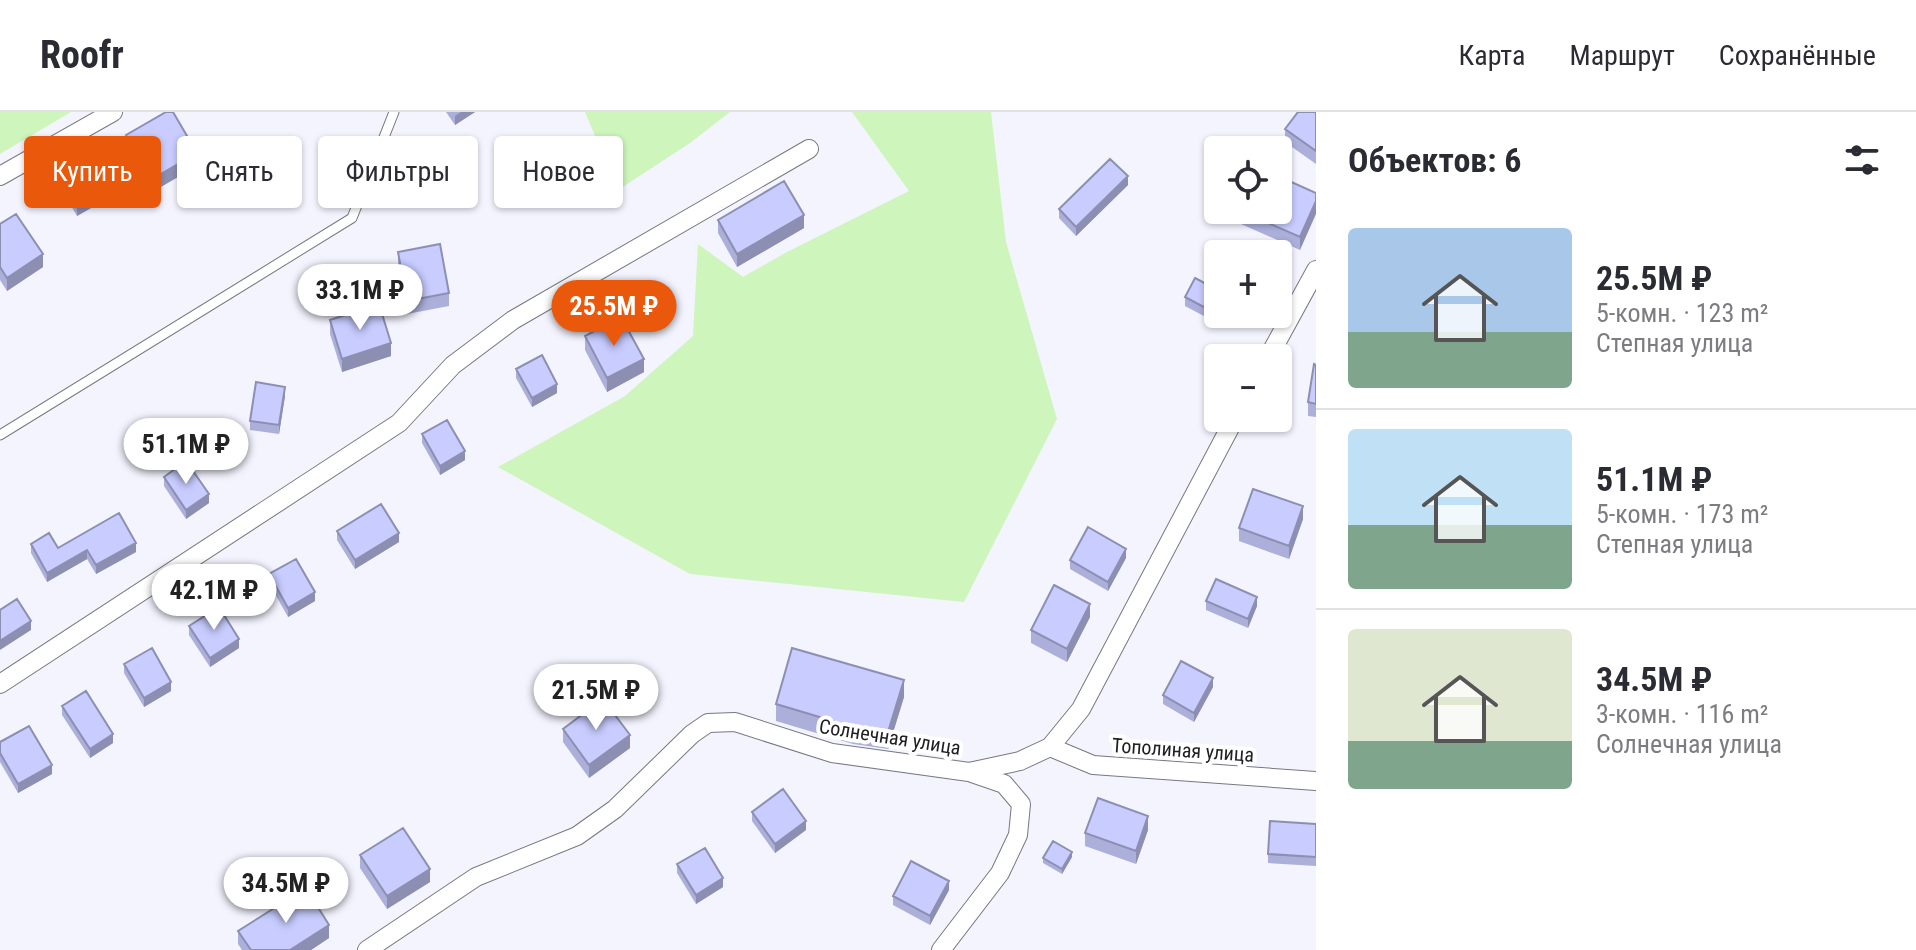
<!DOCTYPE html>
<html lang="ru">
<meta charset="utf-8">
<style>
body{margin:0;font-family:"Roboto Condensed",sans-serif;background:#f2f2f3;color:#2b2b33;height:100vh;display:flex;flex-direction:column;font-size:30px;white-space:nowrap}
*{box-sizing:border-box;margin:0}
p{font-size:26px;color:#7c7c81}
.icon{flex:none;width:44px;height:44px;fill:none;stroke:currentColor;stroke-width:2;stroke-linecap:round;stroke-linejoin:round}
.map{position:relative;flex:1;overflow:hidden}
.details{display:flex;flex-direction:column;background:#fff;width:600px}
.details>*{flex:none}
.hud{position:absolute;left:24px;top:24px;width:760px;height:72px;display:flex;gap:16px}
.controls{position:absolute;left:1204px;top:24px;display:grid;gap:16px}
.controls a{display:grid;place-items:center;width:88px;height:88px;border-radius:8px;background:#fff;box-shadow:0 2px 6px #0004;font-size:40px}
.price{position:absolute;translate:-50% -68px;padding:0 18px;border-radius:28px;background:#fff;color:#222;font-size:26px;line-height:52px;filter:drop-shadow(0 2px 4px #0008)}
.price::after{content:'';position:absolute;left:50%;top:48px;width:24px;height:18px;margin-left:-12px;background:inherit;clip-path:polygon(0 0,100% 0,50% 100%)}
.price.active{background:#ea580c;color:#fff}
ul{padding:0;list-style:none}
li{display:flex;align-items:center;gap:24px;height:200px;padding:0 32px}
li+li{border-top:2px solid #e1e1e2}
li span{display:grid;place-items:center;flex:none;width:224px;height:160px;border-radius:8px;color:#555}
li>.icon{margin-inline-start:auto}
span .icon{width:96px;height:96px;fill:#fffc;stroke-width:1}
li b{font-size:34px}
h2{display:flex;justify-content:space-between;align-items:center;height:96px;padding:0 32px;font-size:34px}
.tag{padding:0 28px;border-radius:8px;background:#fff;box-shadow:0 2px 6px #0004;font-size:28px;line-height:72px}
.tag.active{background:#ea580c;color:#fff}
header{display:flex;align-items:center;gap:48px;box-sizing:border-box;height:112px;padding:0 40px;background:#fff;border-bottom:2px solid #e1e1e2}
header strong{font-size:38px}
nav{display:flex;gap:44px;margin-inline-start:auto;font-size:28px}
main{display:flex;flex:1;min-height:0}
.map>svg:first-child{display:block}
</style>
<header>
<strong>Roofr</strong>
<nav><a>Карта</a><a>Маршрут</a><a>Сохранённые</a></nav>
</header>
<main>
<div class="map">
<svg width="1316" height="838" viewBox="0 0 1316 838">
<rect width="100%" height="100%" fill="#f3f4fe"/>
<path fill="#cef5bc" d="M 0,0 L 71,0 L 0,42 Z
M 585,0 L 730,0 L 690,31 L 618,78 Z
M 852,0 L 991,0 L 1006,130 L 1057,307 L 964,490 L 690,462 L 498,355 L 625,284 L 693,224 L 698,132 L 743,165 L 785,141 L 909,79 Z"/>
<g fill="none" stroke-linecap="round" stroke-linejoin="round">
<g stroke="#777881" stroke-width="11">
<path id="lane" d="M 0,323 L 352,106 L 394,0"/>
</g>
<g stroke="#777881" stroke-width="20">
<path id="street" d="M 0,64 L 113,0
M 1268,246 L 1316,158
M 0,572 L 399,311 L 453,253 L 513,208 L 809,37
M 1050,635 L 1093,653 L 1316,669
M 367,838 L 476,765 L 577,724 L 615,697 L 692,622 L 708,611 L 735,610 L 832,641 L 969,660 L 1020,649 L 1050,635 L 1081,597 L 1235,306
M 941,838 L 1000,761 L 1018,723 L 1021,692 L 1004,672 L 972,661"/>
</g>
<use href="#lane" stroke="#fff" stroke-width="9"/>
<use href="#street" stroke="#fff" stroke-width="18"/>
</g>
<path fill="#acafda" d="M 446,0 L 475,0 L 455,13 Z
M 1316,0 L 1316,52 L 1285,30 L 1285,17 Z
M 126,23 L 197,54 L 152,80 L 126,36 Z
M 56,59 L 98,92 L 77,104 L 56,68 Z
M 1128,73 L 1076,124 L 1059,106 L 1059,97 Z
M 1316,81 L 1300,138 L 1241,112 L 1241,99 Z
M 718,108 L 804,116 L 737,155 L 718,121 Z
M 0,112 L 43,155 L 7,179 L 0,168 Z
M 398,140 L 449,181 L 449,194 L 407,202 L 398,153 Z
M 1185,185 L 1218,202 L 1222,202 L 1217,211 L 1185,194 Z
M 330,208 L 391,244 L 342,260 L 330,222 Z
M 585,224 L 644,260 L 607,280 L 585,238 Z
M 1316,253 L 1316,305 L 1308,304 L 1308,290 Z
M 516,257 L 557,281 L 532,295 L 516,266 Z
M 285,284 L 279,322 L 250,318 L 250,309 Z
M 422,322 L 465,348 L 440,363 L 422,331 Z
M 164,365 L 209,391 L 186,407 L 164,374 Z
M 1303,407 L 1289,447 L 1239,429 L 1239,416 Z
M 337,419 L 399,430 L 355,457 L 337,428 Z
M 31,432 L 58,436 L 136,440 L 96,462 L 87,447 L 47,470 L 31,441 Z
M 1126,446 L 1108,479 L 1070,457 L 1070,448 Z
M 269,462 L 315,489 L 288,505 L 269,471 Z
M 1206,489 L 1257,494 L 1248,516 L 1206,498 Z
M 1090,505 L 1067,550 L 1031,531 L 1031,518 Z
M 189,514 L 239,536 L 210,555 L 189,523 Z
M 124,552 L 171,579 L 144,595 L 124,561 Z
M 1213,575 L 1194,610 L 1163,592 L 1163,583 Z
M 904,585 L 888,637 L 853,632 L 776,609 L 776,592 Z
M 62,594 L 113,631 L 90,646 L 62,603 Z
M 563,617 L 630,636 L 589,666 L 563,630 Z
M 0,630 L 52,662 L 18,681 L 0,650 Z
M 752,700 L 806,718 L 775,741 L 752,709 Z
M 1316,712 L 1316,754 L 1268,751 L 1268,742 Z
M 1148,718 L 1136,752 L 1085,734 L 1085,721 Z
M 360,743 L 430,770 L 387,797 L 360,756 Z
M 1072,745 L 1062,762 L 1043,751 L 1043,746 Z
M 677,752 L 723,775 L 696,792 L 677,761 Z
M 949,778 L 930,813 L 893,793 L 893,784 Z
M 238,819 L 329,826 L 311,838 L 242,838 L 238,832 Z"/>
<path fill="#8c8fb2" d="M 461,0 L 475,0 L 455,13 L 455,4 Z
M 197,41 L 197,54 L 152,80 L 152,67 Z
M 1128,64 L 1128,73 L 1076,124 L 1076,115 Z
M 98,82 L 98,92 L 77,104 L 77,95 Z
M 1316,89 L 1316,102 L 1300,138 L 1300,125 Z
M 804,103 L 804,116 L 737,155 L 737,142 Z
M 43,142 L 43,155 L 7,179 L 7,166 Z
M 391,231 L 391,244 L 342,260 L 342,247 Z
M 644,247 L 644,260 L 607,280 L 607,266 Z
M 557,272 L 557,281 L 532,295 L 532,286 Z
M 285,275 L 285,284 L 279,322 L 279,313 Z
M 465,339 L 465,348 L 440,363 L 440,354 Z
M 209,382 L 209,391 L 186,407 L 186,398 Z
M 1303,394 L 1303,407 L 1289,447 L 1289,434 Z
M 399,421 L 399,430 L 355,457 L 355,448 Z
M 136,431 L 136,440 L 96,462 L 96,453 Z
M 1126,437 L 1126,446 L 1108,479 L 1108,470 Z
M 87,438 L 87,447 L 47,470 L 47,461 Z
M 315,480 L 315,489 L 288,505 L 288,496 Z
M 1257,485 L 1257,494 L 1248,516 L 1248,507 Z
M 1090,492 L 1090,505 L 1067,550 L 1067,537 Z
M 31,509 L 31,518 L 0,538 L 0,529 Z
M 239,527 L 239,536 L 210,555 L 210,546 Z
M 1213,566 L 1213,575 L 1194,610 L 1194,601 Z
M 904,568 L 904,585 L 888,637 L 888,620 Z
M 171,570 L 171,579 L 144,595 L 144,586 Z
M 113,622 L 113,631 L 90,646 L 90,637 Z
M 630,623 L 630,636 L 589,666 L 589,653 Z
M 52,653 L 52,662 L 18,681 L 18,672 Z
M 1148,704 L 1148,718 L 1136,752 L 1136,739 Z
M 806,709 L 806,718 L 775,741 L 775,732 Z
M 1072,740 L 1072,745 L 1062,762 L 1062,757 Z
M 430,757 L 430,770 L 387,797 L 387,784 Z
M 723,766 L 723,775 L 696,792 L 696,783 Z
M 949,769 L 949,778 L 930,813 L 930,804 Z
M 329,813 L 329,826 L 311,838 L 290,838 Z"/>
<path fill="#c8ccfe" stroke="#8c8fb2" stroke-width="2" d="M 166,0 L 173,0 L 197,41 L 152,67 L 126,23 Z
M 1298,0 L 1316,0 L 1316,39 L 1285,17 Z
M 77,47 L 98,82 L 77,95 L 56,59 Z
M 1110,47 L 1128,64 L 1076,115 L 1059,97 Z
M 1278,64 L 1316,81 L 1316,89 L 1300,125 L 1241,99 L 1242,98 L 1278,98 Z
M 784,69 L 804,103 L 737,142 L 718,108 Z
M 16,102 L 43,142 L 7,166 L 0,155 L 0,112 Z
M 440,132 L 449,181 L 407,189 L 398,140 Z
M 1195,166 L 1218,178 L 1217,202 L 1185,185 Z
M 379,192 L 391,231 L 342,247 L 330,208 Z
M 621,205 L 644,247 L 607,266 L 585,224 Z
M 542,243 L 557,272 L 532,286 L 516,257 Z
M 1314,252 L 1316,253 L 1316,292 L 1308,290 Z
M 256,270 L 285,275 L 279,313 L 250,309 Z
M 447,308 L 465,339 L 440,354 L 422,322 Z
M 186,349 L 209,382 L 186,398 L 164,365 Z
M 1253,377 L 1303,394 L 1289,434 L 1239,416 Z
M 381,392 L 399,421 L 355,448 L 337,419 Z
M 119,401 L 136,431 L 96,453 L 87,438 L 47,461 L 31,432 L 49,421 L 58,436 Z
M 1088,415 L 1126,437 L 1108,470 L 1070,448 Z
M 296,447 L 315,480 L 288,496 L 269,462 Z
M 1216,467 L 1257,485 L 1248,507 L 1206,489 Z
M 1054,473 L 1090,492 L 1067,537 L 1031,518 Z
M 17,487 L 31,509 L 0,529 L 0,498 Z
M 219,495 L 239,527 L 210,546 L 189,514 Z
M 152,536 L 171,570 L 144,586 L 124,552 Z
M 792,536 L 904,568 L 888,620 L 853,615 L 776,592 Z
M 1181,549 L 1213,566 L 1194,601 L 1163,583 Z
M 86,579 L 113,622 L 90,637 L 62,594 Z
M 603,587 L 630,623 L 589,653 L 563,617 Z
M 29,614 L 52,653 L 18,672 L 0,641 L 0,630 Z
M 783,677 L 806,709 L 775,732 L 752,700 Z
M 1098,686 L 1148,704 L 1136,739 L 1085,721 Z
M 1270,709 L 1316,712 L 1316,745 L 1268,742 Z
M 403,716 L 430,757 L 387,784 L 360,743 Z
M 1053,729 L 1072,740 L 1062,757 L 1043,746 Z
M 705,736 L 723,766 L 696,783 L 677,752 Z
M 911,749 L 949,769 L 930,804 L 893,784 Z
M 306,776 L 329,813 L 290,838 L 251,838 L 238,819 Z"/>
<g text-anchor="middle" stroke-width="8" stroke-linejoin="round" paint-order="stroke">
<g font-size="20" fill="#202023" stroke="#fff">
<text transform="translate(890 625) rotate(9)" y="7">Солнечная улица</text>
<text transform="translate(1183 638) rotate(4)" y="7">Тополиная улица</text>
</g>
</g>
</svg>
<div class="controls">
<a><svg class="icon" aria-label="locate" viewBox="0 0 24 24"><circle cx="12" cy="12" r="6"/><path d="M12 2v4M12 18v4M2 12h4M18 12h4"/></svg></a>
<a>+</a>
<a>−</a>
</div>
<b class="price" style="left:360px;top:220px">33.1M ₽</b>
<b class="price active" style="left:614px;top:236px">25.5M ₽</b>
<b class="price" style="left:186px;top:374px">51.1M ₽</b>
<b class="price" style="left:214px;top:520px">42.1M ₽</b>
<b class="price" style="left:596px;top:620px">21.5M ₽</b>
<b class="price" style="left:286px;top:813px">34.5M ₽</b>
<div class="hud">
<a class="tag active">Купить</a>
<a class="tag">Снять</a>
<a class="tag">Фильтры</a>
<a class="tag">Новое</a>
</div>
</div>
<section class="details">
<h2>Объектов: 6<svg class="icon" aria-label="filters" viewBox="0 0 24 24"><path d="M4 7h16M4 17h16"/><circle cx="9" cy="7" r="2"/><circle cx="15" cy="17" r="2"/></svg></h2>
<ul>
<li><span style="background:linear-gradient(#a9c7e8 65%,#7fa58c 0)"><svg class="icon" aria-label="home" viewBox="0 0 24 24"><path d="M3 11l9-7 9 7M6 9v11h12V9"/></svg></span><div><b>25.5M ₽</b><p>5-комн. · 123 m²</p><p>Степная улица</p></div></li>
<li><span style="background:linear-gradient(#bfe0f5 60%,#7fa58c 0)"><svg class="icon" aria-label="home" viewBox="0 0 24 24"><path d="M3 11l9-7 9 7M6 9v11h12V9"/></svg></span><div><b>51.1M ₽</b><p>5-комн. · 173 m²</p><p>Степная улица</p></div></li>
<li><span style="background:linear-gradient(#dfe7d0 70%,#7fa58c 0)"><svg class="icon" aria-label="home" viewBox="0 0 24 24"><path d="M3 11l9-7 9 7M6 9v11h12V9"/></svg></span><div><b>34.5M ₽</b><p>3-комн. · 116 m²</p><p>Солнечная улица</p></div></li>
</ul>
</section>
</main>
